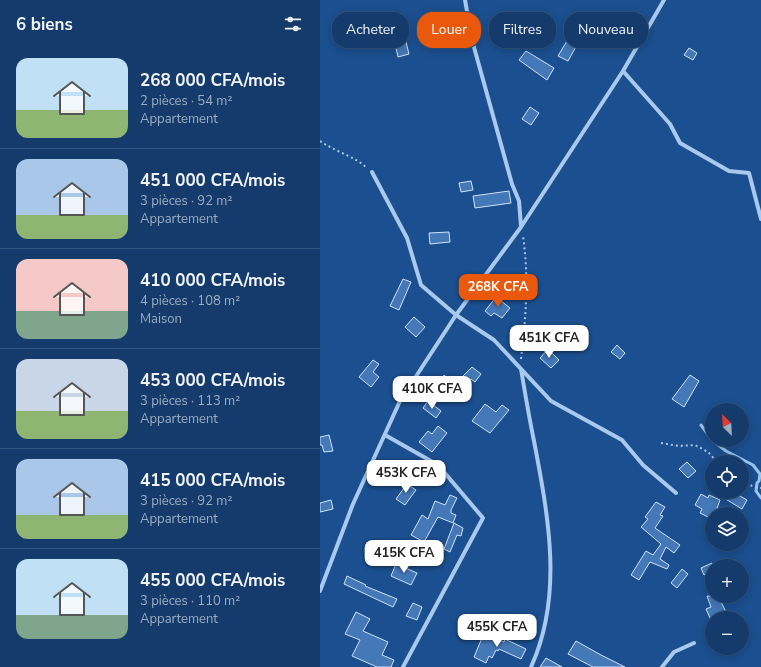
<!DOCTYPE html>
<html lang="fr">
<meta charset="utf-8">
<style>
body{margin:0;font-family:"Nunito Sans",sans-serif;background:#214673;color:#f1f3f6;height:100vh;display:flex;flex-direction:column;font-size:15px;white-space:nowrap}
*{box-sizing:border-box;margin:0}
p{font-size:13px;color:#9dadc1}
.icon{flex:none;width:22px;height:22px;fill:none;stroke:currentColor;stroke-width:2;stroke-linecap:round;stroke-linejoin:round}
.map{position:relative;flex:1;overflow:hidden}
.panel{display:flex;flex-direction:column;background:#143b6b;width:320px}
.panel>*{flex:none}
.top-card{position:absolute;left:12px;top:12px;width:369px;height:36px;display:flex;gap:8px}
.needle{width:26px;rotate:336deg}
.buttons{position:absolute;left:385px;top:403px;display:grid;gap:8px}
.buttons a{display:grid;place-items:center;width:44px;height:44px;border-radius:50%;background:#143b6b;box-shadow:0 2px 10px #0003,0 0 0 1px #33557e;font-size:20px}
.price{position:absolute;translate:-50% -34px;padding:0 9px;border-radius:8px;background:#fff;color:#222;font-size:13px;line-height:26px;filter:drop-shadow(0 1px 2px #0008)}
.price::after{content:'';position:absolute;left:50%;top:24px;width:12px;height:9px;margin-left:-6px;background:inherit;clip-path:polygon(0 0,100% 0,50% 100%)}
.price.active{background:#ea580c;color:#fff}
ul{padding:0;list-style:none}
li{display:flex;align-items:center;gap:12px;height:100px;padding:0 16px}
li+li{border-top:1px solid #33557e}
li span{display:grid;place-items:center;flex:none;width:112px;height:80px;border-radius:12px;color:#555}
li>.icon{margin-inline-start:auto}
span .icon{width:48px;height:48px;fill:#fffc;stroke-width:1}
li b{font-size:17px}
h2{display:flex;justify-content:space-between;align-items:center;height:48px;padding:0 16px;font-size:17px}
.chip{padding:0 14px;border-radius:16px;background:#143b6b;box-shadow:0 2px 10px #0003,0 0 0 1px #33557e;font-size:14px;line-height:36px}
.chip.active{background:#ea580c;color:#fff}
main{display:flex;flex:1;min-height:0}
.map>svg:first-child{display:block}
</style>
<main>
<section class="panel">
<h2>6 biens<svg class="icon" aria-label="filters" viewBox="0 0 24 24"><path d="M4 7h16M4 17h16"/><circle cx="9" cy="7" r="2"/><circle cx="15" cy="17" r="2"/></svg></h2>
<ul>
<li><span style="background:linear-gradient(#bfe0f5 65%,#8fb573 0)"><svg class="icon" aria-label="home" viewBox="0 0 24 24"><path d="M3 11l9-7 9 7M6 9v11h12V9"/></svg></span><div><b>268 000 CFA/mois</b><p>2 pièces · 54 m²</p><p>Appartement</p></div></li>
<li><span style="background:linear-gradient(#a9c7e8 70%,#8fb573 0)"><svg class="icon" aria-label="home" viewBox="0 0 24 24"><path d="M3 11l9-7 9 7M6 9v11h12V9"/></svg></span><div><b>451 000 CFA/mois</b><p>3 pièces · 92 m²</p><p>Appartement</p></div></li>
<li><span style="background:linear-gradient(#f6c9c9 65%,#7fa58c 0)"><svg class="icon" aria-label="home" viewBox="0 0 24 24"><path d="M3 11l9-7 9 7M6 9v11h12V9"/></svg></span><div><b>410 000 CFA/mois</b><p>4 pièces · 108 m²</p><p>Maison</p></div></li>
<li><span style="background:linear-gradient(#c9d6e8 65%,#8fb573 0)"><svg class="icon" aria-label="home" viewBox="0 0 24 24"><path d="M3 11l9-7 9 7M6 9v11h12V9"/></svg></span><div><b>453 000 CFA/mois</b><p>3 pièces · 113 m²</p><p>Appartement</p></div></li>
<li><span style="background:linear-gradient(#a9c7e8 70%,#8fb573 0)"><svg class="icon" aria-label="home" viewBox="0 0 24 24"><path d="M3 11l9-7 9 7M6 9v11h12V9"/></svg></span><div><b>415 000 CFA/mois</b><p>3 pièces · 92 m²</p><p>Appartement</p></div></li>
<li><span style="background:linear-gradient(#bfe0f5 70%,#7fa58c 0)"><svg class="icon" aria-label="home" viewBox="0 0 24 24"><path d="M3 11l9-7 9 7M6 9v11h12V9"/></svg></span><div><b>455 000 CFA/mois</b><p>3 pièces · 110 m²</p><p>Appartement</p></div></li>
</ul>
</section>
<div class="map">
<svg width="441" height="667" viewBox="0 0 441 667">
<rect width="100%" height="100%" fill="#1b4f8f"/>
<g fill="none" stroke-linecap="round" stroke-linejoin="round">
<path stroke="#9cc4f0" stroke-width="3" d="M 381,425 L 392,440
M 392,440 L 406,451 L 433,465 L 440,474 L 439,481 L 437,483 L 436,491 L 441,498"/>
</g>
<path fill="#4478b7" stroke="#cfe3fa" d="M 135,19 L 141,38 L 127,41 L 122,25 Z
M 254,29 L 263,34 L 248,61 L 238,56 Z
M 71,30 L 73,39 L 56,43 L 54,34 Z
M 84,34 L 89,54 L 78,57 L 74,39 Z
M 369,48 L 377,53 L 373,60 L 364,55 Z
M 206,51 L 234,68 L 227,80 L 199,60 Z
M 210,107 L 219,113 L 211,125 L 202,119 Z
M 151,181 L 153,190 L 141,192 L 139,183 Z
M 189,191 L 191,203 L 155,208 L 153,196 Z
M 129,232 L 130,242 L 110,244 L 109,233 Z
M 83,279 L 91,282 L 79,310 L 70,306 Z
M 176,297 L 190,308 L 182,318 L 174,313 L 171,316 L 165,311 Z
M 94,317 L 105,327 L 96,337 L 85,327 Z
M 297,345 L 305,353 L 300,359 L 291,352 Z
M 228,349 L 239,360 L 231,368 L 220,358 Z
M 53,360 L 59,364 L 53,372 L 59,377 L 51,387 L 39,377 Z
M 152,367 L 161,374 L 155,382 L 151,379 L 148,383 L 142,377 Z
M 124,375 L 137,386 L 129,396 L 116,386 Z
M 370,375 L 379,381 L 364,407 L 352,399 Z
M 108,401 L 121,411 L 116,418 L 103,408 Z
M 165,404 L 176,412 L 182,405 L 189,410 L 170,433 L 152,421 Z
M 118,426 L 127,433 L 112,452 L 99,442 L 108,431 L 112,434 Z
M 9,435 L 13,451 L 4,452 L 2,445 L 0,445 L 0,437 Z
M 367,462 L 376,471 L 368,478 L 359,469 Z
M 87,484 L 96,490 L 85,505 L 76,499 Z
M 394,492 L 413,492 L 427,500 L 422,509 Z
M 381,494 L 388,498 L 389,495 L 400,500 L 395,514 L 392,514 L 392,519 L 380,513 L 382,509 L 375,505 Z
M 130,495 L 137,498 L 131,510 L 131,513 L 136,515 L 133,523 L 118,517 L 104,542 L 91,535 L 102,515 L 108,519 L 115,501 L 125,505 Z
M 11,500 L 13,509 L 0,512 L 0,503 Z
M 336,502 L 345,507 L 340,515 L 343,516 L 335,528 L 360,545 L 354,553 L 346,547 L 340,559 L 349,565 L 347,569 L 330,562 L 319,580 L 311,575 L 326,551 L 333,555 L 341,544 L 321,527 L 328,519 L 325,517 Z
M 134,523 L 143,528 L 141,536 L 137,535 L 130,552 L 124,549 Z
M 392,563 L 392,572 L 384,575 L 381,568 Z
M 76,564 L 97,573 L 91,585 L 71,576 Z
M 362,569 L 368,574 L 357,588 L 351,583 Z
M 27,576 L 46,585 L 45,586 L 77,599 L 73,607 L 24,584 Z
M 387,596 L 395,596 L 400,600 L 409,618 L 399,618 L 397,614 L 390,618 L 386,609 L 391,607 Z
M 93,603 L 102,607 L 97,620 L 86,616 Z
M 36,612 L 50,619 L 43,631 L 68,642 L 62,655 L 74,660 L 71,667 L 57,667 L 32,656 L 40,640 L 25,634 Z
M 164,633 L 184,642 L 185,639 L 206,649 L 201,659 L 179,649 L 178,651 L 176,650 L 172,658 L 169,656 L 166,663 L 154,657 Z
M 256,641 L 281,655 L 305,667 L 273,667 L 248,654 Z
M 226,658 L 242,667 L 220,667 Z"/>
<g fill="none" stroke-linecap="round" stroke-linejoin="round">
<path stroke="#a9c9ee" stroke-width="2" stroke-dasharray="2 3" stroke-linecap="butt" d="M 0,141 C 16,152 34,156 47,168
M 201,359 C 206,317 209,277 203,236
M 341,443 L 359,446 L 375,445 L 388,452 L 397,462
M 422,480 L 432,486 L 441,488"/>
<path stroke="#a9c9ee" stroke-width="4" d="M 145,0 L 152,40 L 192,184 L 199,201 L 201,226
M 303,71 L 350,124 L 360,143 L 409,171 L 429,173 L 441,219
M 52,172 L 87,238 L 101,285 L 136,315 L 174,340 L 231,401 L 302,440 L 323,465 L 356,493
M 201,369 C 205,393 209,417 214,441 C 228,515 244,595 211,667
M 65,435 L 118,465 L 163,518 L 83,667
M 0,591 L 33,504 L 80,401 L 136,315 L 201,227 L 303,71 L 344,0
M 342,667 L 354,652 L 374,643"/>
</g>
</svg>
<div class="buttons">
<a><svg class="needle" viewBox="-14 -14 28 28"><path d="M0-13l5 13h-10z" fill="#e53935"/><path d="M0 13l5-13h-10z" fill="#9dadc1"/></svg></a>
<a><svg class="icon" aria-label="locate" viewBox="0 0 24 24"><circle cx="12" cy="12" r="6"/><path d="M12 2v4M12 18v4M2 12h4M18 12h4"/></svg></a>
<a><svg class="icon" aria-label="layers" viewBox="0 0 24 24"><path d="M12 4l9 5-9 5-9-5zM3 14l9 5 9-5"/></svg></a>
<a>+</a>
<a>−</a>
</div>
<b class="price active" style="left:178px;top:308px">268K CFA</b>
<b class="price" style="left:229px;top:359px">451K CFA</b>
<b class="price" style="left:112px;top:410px">410K CFA</b>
<b class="price" style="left:86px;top:494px">453K CFA</b>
<b class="price" style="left:84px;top:574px">415K CFA</b>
<b class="price" style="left:177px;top:648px">455K CFA</b>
<div class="top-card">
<a class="chip">Acheter</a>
<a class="chip active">Louer</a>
<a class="chip">Filtres</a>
<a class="chip">Nouveau</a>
</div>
</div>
</main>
